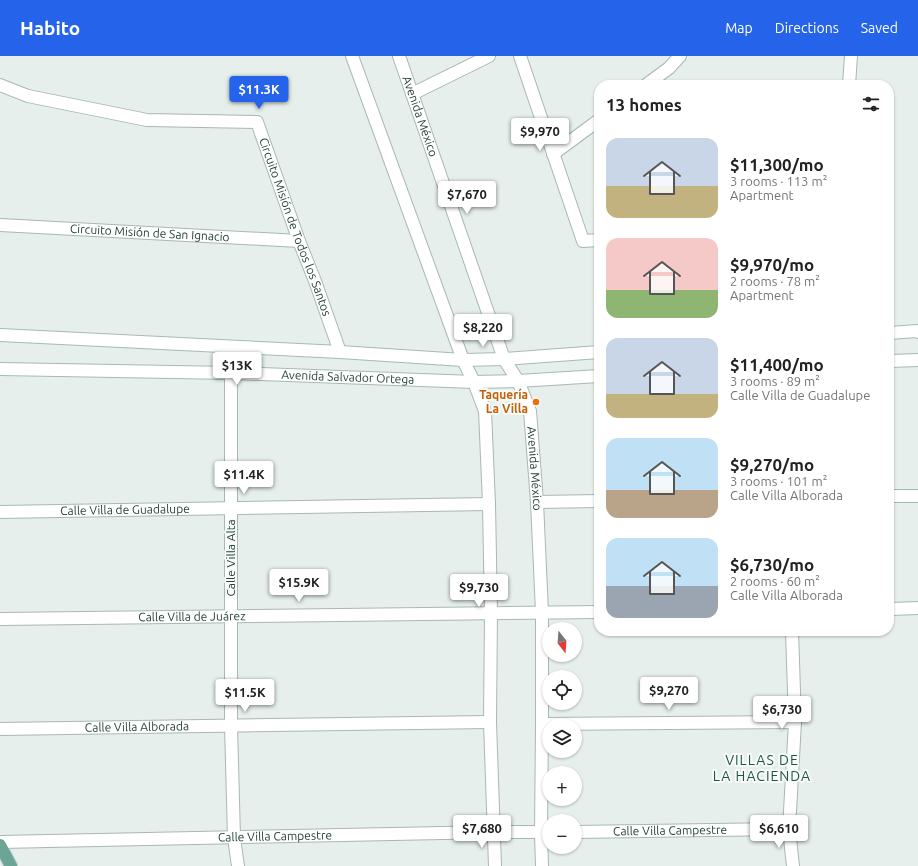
<!DOCTYPE html>
<meta charset="utf-8">
<style>
body{margin:0;font-family:Ubuntu,sans-serif;background:#f2f2f2;color:#222;height:100vh;display:flex;flex-direction:column;font-size:15px;white-space:nowrap}
*{box-sizing:border-box;margin:0}
p{font-size:13px;color:#767676}
.icon{flex:none;width:22px;height:22px;fill:none;stroke:currentColor;stroke-width:2;stroke-linecap:round;stroke-linejoin:round}
.map{position:relative;flex:1;overflow:hidden}
.panel{position:absolute;left:594px;top:24px;width:300px;height:556px;display:flex;flex-direction:column;background:#fff;border-radius:16px;box-shadow:0 1px 3px #0004}
.panel>*{flex:none}
.needle{width:26px;rotate:163deg}
.fabs{position:absolute;left:542px;top:566px;display:grid;gap:8px}
.fabs a{display:grid;place-items:center;width:40px;height:40px;border-radius:50%;background:#fff;box-shadow:0 1px 3px #0004;font-size:20px}
.price{position:absolute;translate:-50% -34px;padding:0 9px;border-radius:4px;background:#fff;color:#222;font-size:13px;line-height:26px;filter:drop-shadow(0 1px 2px #0008)}
.price::after{content:'';position:absolute;left:50%;top:24px;width:12px;height:9px;margin-left:-6px;background:inherit;clip-path:polygon(0 0,100% 0,50% 100%)}
.price.current{background:#2563eb;color:#fff}
ul{padding:0;list-style:none}
li{display:flex;align-items:center;gap:12px;height:100px;padding:0 12px}
li span{display:grid;place-items:center;flex:none;width:112px;height:80px;border-radius:12px;color:#555}
li>.icon{margin-inline-start:auto}
span .icon{width:48px;height:48px;fill:#fffc;stroke-width:1}
li b{font-size:17px}
h2{display:flex;justify-content:space-between;align-items:center;height:48px;padding:0 12px;font-size:17px}
header{display:flex;align-items:center;gap:24px;box-sizing:border-box;height:56px;padding:0 20px;background:#2563eb;color:#fff}
header strong{font-size:19px}
nav{display:flex;gap:22px;margin-inline-start:auto;font-size:14px}
.map>svg:first-child{display:block}
</style>
<header>
<strong>Habito</strong>
<nav><a>Map</a><a>Directions</a><a>Saved</a></nav>
</header>
<div class="map">
<svg width="918" height="810" viewBox="0 0 918 810">
<rect width="100%" height="100%" fill="#e6efeb"/>
<g fill="none" stroke-linecap="round" stroke-linejoin="round">
<g stroke="#a8b8b2" stroke-width="14">
<g id="minor">
<path d="M 520,0 L 583,185 L 599,184"/>
<path id="s1" d="M 0,29 L 28,40 L 147,64 L 257,66 L 299,185 L 315,225 L 340,296"/>
<path d="M 646,29 L 669,12 L 680,0"/>
<path d="M 849,29 L 851,0"/>
<path d="M 412,38 L 489,0"/>
<path d="M 553,98 L 599,64"/>
<path id="s2" d="M 0,169 L 299,185"/>
<path d="M 231,317 L 231,669 L 234,782 L 238,810"/>
<path id="s3" d="M 518,325 L 530,355 L 537,446 L 542,556 L 542,668 L 541,777 L 542,810"/>
<path d="M 474,326 L 485,355 L 489,448 L 491,557 L 490,666 L 495,810"/>
<path d="M 889,440 L 918,440"/>
<path d="M 537,446 L 599,445"/>
<path id="s4" d="M 0,456 L 489,448"/>
<path d="M 889,553 L 918,552"/>
<path id="s5" d="M 0,563 L 599,556"/>
<path d="M 792,575 L 795,666 L 789,773 L 793,810"/>
<path d="M 542,668 L 795,666"/>
<path id="s6" d="M 0,673 L 490,666"/>
<path id="s7" d="M 575,776 L 789,773"/>
<path id="s8" d="M 0,786 L 493,776 L 549,776"/>
</g>
</g>
<g stroke="#a8b8b2" stroke-width="14">
<g id="tertiary">
<path d="M 352,0 L 463,304 L 474,326"/>
<path id="s9" d="M 399,0 L 504,303 L 518,325"/>
</g>
</g>
<g stroke="#a4bbb3" stroke-width="14">
<g id="secondary">
<path d="M 889,277 L 917,275 L 918,276"/>
<path d="M 0,279 L 340,296 L 463,304 L 504,303 L 599,296"/>
<path d="M 889,305 L 918,304"/>
<path id="s10" d="M 0,313 L 231,317 L 474,326 L 518,325 L 599,320"/>
</g>
</g>
<g stroke="#c2cac8" stroke-width="14">
<path id="primary" d="M 0,789 L 11,810"/>
</g>
<use href="#minor" stroke="#fff" stroke-width="12"/>
<use href="#tertiary" stroke="#fff" stroke-width="12"/>
<use href="#secondary" stroke="#fff" stroke-width="12"/>
<use href="#primary" stroke="#6aa596" stroke-width="12"/>
</g>
<circle fill="#e8710a" stroke="#f7fbf9" stroke-width="1.5" cx="536" cy="346" r="4"/>
<g text-anchor="middle" stroke-width="4" stroke-linejoin="round" paint-order="stroke">
<g font-size="12" fill="#24423a" stroke="#f7fbf9">
<text dy="4" stroke="none"><textPath href="#s9" startOffset="64">Avenida México</textPath></text>
<text dy="4" stroke="none"><textPath href="#s1" startOffset="373">Circuito Misión de Todos los Santos</textPath></text>
<text dy="4" stroke="none"><textPath href="#s2" startOffset="150">Circuito Misión de San Ignacio</textPath></text>
<text dy="4" stroke="none"><textPath href="#s10" startOffset="348">Avenida Salvador Ortega</textPath></text>
<text dy="4" stroke="none"><textPath href="#s3" startOffset="90">Avenida México</textPath></text>
<text dy="4" stroke="none"><textPath href="#s4" startOffset="125">Calle Villa de Guadalupe</textPath></text>
<text transform="translate(231 502) rotate(-90)" y="4">Calle Villa Alta</text>
<text dy="4" stroke="none"><textPath href="#s5" startOffset="192">Calle Villa de Juárez</textPath></text>
<text dy="4" stroke="none"><textPath href="#s6" startOffset="137">Calle Villa Alborada</textPath></text>
<text dy="4" stroke="none"><textPath href="#s7" startOffset="95">Calle Villa Campestre</textPath></text>
<text dy="4" stroke="none"><textPath href="#s8" startOffset="275">Calle Villa Campestre</textPath></text>
</g>
<g font-size="12" font-weight="bold" fill="#c56008" stroke="#f7fbf9" text-anchor="end">
<text x="528" y="343">Taquería<tspan x="528" dy="14">La Villa</tspan></text>
</g>
<g font-size="14" letter-spacing="1" fill="#1f5548" stroke="#f7fbf9">
<text x="762" y="709">VILLAS DE<tspan x="762" dy="16">LA HACIENDA</tspan></text>
</g>
</g>
</svg>
<div class="fabs">
<a><svg class="needle" viewBox="-14 -14 28 28"><path d="M0-13l5 13h-10z" fill="#e53935"/><path d="M0 13l5-13h-10z" fill="#767676"/></svg></a>
<a><svg class="icon" aria-label="locate" viewBox="0 0 24 24"><circle cx="12" cy="12" r="6"/><path d="M12 2v4M12 18v4M2 12h4M18 12h4"/></svg></a>
<a><svg class="icon" aria-label="layers" viewBox="0 0 24 24"><path d="M12 4l9 5-9 5-9-5zM3 14l9 5 9-5"/></svg></a>
<a>+</a>
<a>−</a>
</div>
<b class="price current" style="left:259px;top:54px">$11.3K</b>
<b class="price" style="left:540px;top:96px">$9,970</b>
<b class="price" style="left:467px;top:159px">$7,670</b>
<b class="price" style="left:483px;top:292px">$8,220</b>
<b class="price" style="left:237px;top:330px">$13K</b>
<b class="price" style="left:244px;top:439px">$11.4K</b>
<b class="price" style="left:299px;top:547px">$15.9K</b>
<b class="price" style="left:479px;top:552px">$9,730</b>
<b class="price" style="left:669px;top:655px">$9,270</b>
<b class="price" style="left:245px;top:657px">$11.5K</b>
<b class="price" style="left:782px;top:674px">$6,730</b>
<b class="price" style="left:482px;top:793px">$7,680</b>
<b class="price" style="left:779px;top:793px">$6,610</b>
<section class="panel">
<h2>13 homes<svg class="icon" aria-label="filters" viewBox="0 0 24 24"><path d="M4 7h16M4 17h16"/><circle cx="9" cy="7" r="2"/><circle cx="15" cy="17" r="2"/></svg></h2>
<ul>
<li><span style="background:linear-gradient(#c9d6e8 60%,#c2b280 0)"><svg class="icon" aria-label="home" viewBox="0 0 24 24"><path d="M3 11l9-7 9 7M6 9v11h12V9"/></svg></span><div><b>$11,300/mo</b><p>3 rooms · 113 m²</p><p>Apartment</p></div></li>
<li><span style="background:linear-gradient(#f6c9c9 65%,#8fb573 0)"><svg class="icon" aria-label="home" viewBox="0 0 24 24"><path d="M3 11l9-7 9 7M6 9v11h12V9"/></svg></span><div><b>$9,970/mo</b><p>2 rooms · 78 m²</p><p>Apartment</p></div></li>
<li><span style="background:linear-gradient(#c9d6e8 70%,#c2b280 0)"><svg class="icon" aria-label="home" viewBox="0 0 24 24"><path d="M3 11l9-7 9 7M6 9v11h12V9"/></svg></span><div><b>$11,400/mo</b><p>3 rooms · 89 m²</p><p>Calle Villa de Guadalupe</p></div></li>
<li><span style="background:linear-gradient(#bfe0f5 65%,#b9a48a 0)"><svg class="icon" aria-label="home" viewBox="0 0 24 24"><path d="M3 11l9-7 9 7M6 9v11h12V9"/></svg></span><div><b>$9,270/mo</b><p>3 rooms · 101 m²</p><p>Calle Villa Alborada</p></div></li>
<li><span style="background:linear-gradient(#bfe0f5 60%,#9aa5b1 0)"><svg class="icon" aria-label="home" viewBox="0 0 24 24"><path d="M3 11l9-7 9 7M6 9v11h12V9"/></svg></span><div><b>$6,730/mo</b><p>2 rooms · 60 m²</p><p>Calle Villa Alborada</p></div></li>
</ul>
</section>
</div>
